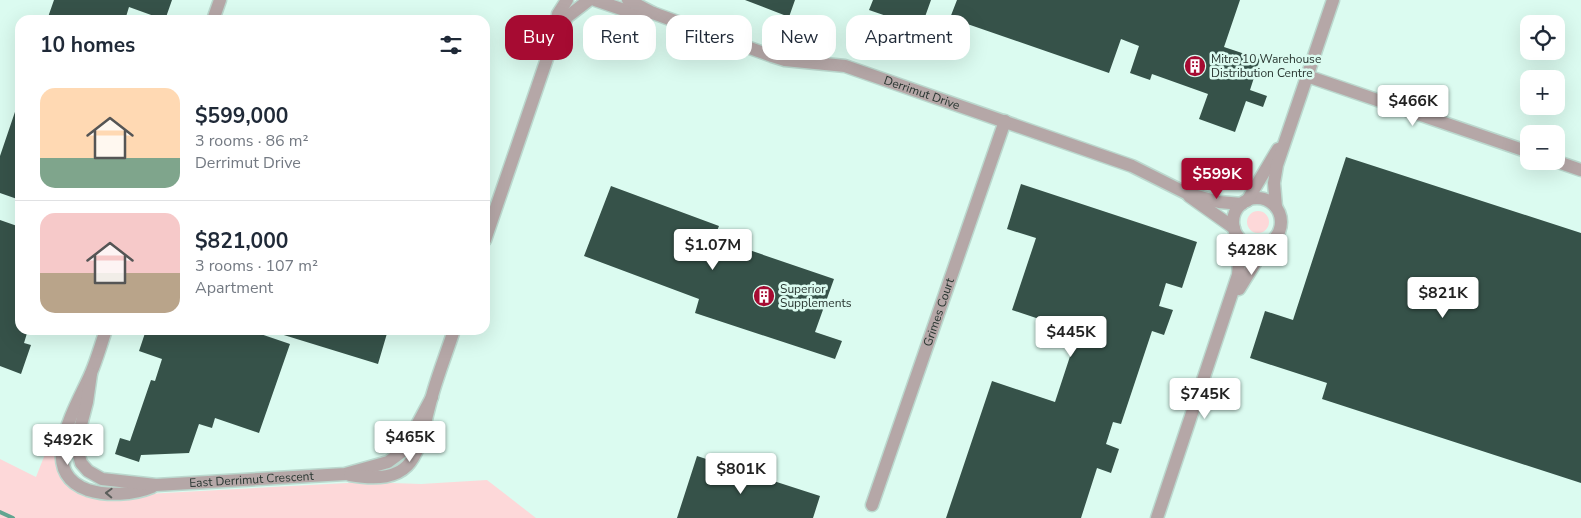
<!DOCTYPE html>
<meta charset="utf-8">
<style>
body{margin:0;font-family:"Nunito Sans",sans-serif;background:#f6f6f7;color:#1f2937;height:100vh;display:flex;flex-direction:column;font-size:19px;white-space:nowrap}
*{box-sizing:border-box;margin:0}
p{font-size:16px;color:#747a83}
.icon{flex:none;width:28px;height:28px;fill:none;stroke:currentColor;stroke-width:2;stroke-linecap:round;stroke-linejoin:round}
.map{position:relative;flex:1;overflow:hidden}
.drawer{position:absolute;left:15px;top:15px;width:475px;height:320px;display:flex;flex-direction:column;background:#fff;border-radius:15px;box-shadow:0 5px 20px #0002}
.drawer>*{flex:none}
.banner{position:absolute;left:505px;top:15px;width:475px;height:45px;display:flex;gap:10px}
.fabs{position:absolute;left:1520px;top:15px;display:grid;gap:10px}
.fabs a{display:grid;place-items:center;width:45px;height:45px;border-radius:10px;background:#fff;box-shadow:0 5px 20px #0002;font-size:25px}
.price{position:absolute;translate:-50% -42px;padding:0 11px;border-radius:5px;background:#fff;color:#222;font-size:16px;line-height:32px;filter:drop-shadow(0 1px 2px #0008)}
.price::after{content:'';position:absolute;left:50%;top:30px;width:15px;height:11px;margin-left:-8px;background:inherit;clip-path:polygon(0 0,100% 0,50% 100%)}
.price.active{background:#a60b32;color:#fff}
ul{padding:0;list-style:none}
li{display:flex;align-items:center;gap:15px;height:125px;padding:0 25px}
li+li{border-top:1px solid #e0e1e3}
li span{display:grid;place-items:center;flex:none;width:140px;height:100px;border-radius:15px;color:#555}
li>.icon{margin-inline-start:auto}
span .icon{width:60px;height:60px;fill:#fffc;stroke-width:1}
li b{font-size:21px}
h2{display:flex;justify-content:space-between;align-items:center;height:60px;padding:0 25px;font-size:21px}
.pill{padding:0 18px;border-radius:15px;background:#fff;box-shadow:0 5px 20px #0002;font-size:18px;line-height:45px}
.pill.active{background:#a60b32;color:#fff}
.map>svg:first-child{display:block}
</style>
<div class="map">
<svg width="1581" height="518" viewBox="0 0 1581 518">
<rect width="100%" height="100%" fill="#dbfbf0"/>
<path fill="#fdd8d9" d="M1247 222a11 11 0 1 1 22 0a11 11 0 1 1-22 0Z
M 49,444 L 56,446 C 55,469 70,490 91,497 L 365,482 L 421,484 L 487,480 L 536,518 L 0,518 L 0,459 L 36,477 Z"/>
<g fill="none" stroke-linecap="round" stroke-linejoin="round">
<path stroke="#61a590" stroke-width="4" d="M 0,512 L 13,518"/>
</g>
<path fill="#365249" d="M 54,0 L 172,0 L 165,20 L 129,7 L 125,20 L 47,20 Z
M 745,0 L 795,0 L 789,17 Z
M 873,0 L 931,0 L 921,28 L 869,10 Z
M 957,0 L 1240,0 L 1224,47 L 1260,59 L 1250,90 L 1267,96 L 1263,107 L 1246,101 L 1235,132 L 1199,119 L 1208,94 L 1152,74 L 1150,80 L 1130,73 L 1139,46 L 1121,39 L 1109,73 L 950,18 Z
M 18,103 L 20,103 L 20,200 L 0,193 L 0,156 Z
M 1346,157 L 1581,233 L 1581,483 L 1322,399 L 1327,383 L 1250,358 L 1265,311 L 1293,320 Z
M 1021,184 L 1197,242 L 1182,288 L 1166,283 L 1159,306 L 1173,310 L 1164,335 L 1152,331 L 1121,424 L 1113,422 L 1106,444 L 1119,449 L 1111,473 L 1097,468 L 1081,518 L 946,518 L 992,381 L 1055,402 L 1078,332 L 1012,310 L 1036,238 L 1007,229 Z
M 611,186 L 719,226 L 714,238 L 834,279 L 815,332 L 842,341 L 835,359 L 695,313 L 699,299 L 584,256 Z
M 0,220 L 20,227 L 20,330 L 28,330 L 24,343 L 31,345 L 21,374 L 0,366 Z
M 146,330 L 249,330 L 290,344 L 259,433 L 215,418 L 212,428 L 199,424 L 189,453 L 141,455 L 139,462 L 115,454 L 120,438 L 130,441 L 151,380 L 155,381 L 162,359 L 139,351 Z
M 274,330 L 388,330 L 378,364 L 274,332 Z
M 697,456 L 820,496 L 813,518 L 677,518 Z"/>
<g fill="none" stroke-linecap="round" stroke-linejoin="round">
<g stroke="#bbd8ce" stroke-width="15">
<g id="minor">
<path d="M 595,0 L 636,14 L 653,13"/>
<path id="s1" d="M 628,0 L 653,13 L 772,56 L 785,60 L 845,66 L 1132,166 L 1186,193 L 1219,202 L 1242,204"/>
<path d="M 213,20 L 220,0"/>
<path d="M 559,34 L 567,17 L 589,0"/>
<path d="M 1307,76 L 1529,152"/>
<path d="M 1555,161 L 1581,170"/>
<path d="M 1189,196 L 1234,228"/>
<circle cx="1257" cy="222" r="24"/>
<path d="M 1247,201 L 1278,149"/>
<path d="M 1276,207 L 1274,183 L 1277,165 L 1333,0"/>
<path d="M 485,240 L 553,41 L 558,14 L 567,0"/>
<path d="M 1239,289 L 1267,244"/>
<path d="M 106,330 C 101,344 97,359 91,373 C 78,404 34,471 88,490 C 107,496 133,495 152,487"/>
<path id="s2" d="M 91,374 L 87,402 L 76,444 L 81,463 L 88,471 L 102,479 L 156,485 L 345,474 L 388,462 L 403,451 L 432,397"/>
<path d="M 350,475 C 420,487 417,450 432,396 C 438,374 447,352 454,330"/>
<path id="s3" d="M 872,505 L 1005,121"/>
<path d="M 1157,518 L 1238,275 L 1240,249 L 1238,237"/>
</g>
</g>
<use href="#minor" stroke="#b5a7a7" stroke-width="12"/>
</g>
<defs><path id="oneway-chevron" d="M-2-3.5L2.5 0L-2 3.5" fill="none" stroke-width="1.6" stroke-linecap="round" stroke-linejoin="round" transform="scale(1.25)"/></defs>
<use stroke="#5b5e5b" href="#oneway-chevron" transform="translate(109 493) rotate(-178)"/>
<defs>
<g id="building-disc" transform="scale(1.125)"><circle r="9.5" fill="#a60b32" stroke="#dbfbf0"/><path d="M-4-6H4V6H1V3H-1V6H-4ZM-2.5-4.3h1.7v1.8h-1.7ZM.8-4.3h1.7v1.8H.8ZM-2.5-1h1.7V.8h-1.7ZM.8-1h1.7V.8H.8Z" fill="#fff"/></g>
</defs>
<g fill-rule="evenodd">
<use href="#building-disc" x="1195" y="66"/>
<use href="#building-disc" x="764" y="296"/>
</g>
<g text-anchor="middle" stroke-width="5" stroke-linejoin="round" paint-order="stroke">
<g font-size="12" fill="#2a3732" stroke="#dbfbf0" text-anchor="start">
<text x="1211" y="63">Mitre 10 Warehouse<tspan x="1211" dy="14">Distribution Centre</tspan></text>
<text x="780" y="293">Superior<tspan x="780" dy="14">Supplements</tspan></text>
</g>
<g font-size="12" fill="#2a3732" stroke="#dbfbf0">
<text dy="4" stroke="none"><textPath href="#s1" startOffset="310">Derrimut Drive</textPath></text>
<text dy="4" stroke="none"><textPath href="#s3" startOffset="204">Grimes Court</textPath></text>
<text dy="4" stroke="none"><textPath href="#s2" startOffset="268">East Derrimut Crescent</textPath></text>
</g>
</g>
</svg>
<div class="fabs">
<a><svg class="icon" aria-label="locate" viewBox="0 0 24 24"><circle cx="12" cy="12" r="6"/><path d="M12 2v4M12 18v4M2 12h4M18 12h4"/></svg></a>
<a>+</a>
<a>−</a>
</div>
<b class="price" style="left:1413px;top:127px">$466K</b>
<b class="price active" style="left:1217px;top:200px">$599K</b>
<b class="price" style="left:713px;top:271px">$1.07M</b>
<b class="price" style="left:1252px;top:276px">$428K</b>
<b class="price" style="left:1443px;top:319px">$821K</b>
<b class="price" style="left:1071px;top:358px">$445K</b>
<b class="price" style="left:1205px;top:420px">$745K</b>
<b class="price" style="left:410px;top:463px">$465K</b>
<b class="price" style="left:68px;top:466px">$492K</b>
<b class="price" style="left:741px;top:495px">$801K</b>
<div class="banner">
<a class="pill active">Buy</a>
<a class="pill">Rent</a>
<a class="pill">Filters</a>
<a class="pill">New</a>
<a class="pill">Apartment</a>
</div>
<section class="drawer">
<h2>10 homes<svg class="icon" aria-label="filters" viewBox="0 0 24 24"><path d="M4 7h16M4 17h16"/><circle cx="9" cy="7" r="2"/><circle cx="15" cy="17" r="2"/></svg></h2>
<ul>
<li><span style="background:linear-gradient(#ffd9b3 70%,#7fa58c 0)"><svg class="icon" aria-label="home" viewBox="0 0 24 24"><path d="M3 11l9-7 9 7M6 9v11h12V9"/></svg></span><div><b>$599,000</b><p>3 rooms · 86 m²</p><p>Derrimut Drive</p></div></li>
<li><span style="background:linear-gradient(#f6c9c9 60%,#b9a48a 0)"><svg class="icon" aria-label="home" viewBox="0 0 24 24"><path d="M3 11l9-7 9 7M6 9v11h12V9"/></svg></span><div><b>$821,000</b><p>3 rooms · 107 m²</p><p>Apartment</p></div></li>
</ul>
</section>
</div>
